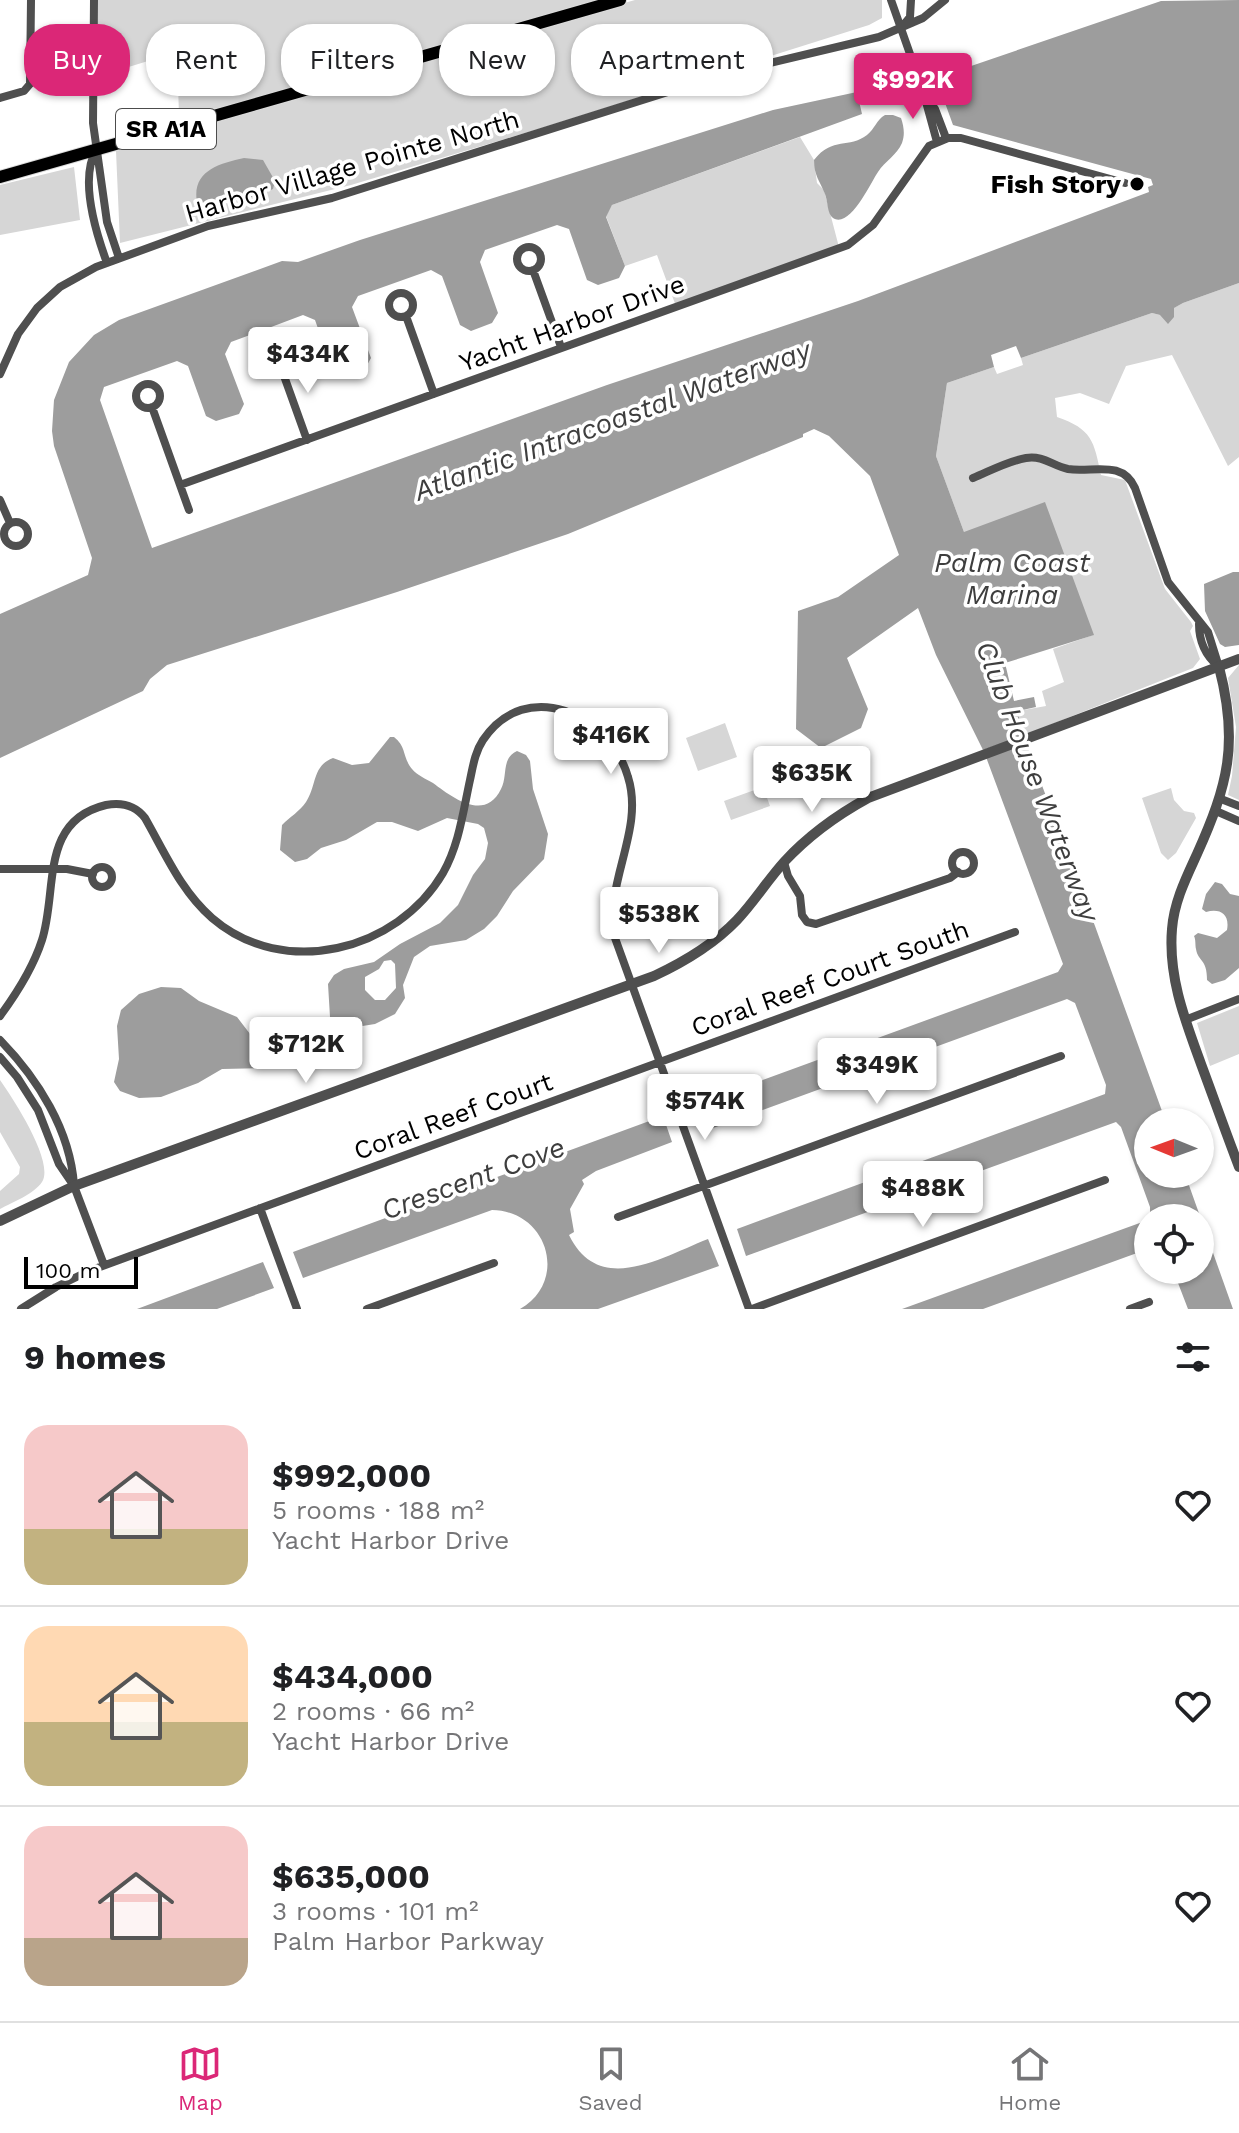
<!DOCTYPE html>
<meta charset="utf-8">
<style>
body{margin:0;font-family:"Work Sans",sans-serif;background:#f6f6f6;color:#202124;height:100vh;display:flex;flex-direction:column;font-size:30px;white-space:nowrap}
*{box-sizing:border-box;margin:0}
p{font-size:26px;color:#757577}
.icon{flex:none;width:44px;height:44px;fill:none;stroke:currentColor;stroke-width:2;stroke-linecap:round;stroke-linejoin:round}
.map{position:relative;height:1309px;overflow:hidden}
.side{display:flex;flex-direction:column;background:#fff;flex:1}
.side>*{flex:none}
.guide{position:absolute;left:24px;top:24px;width:800px;height:72px;display:flex;gap:16px}
.needle{width:52px;rotate:271deg}
.buttons{position:absolute;left:1134px;top:1108px;display:grid;gap:16px}
.buttons a{display:grid;place-items:center;width:80px;height:80px;border-radius:50%;background:#fff;box-shadow:0 2px 6px #0004;font-size:40px}
.scale{position:absolute;left:24px;bottom:20px;width:114px;box-sizing:border-box;padding-left:8px;border:4px solid #000;border-top:0;font-size:22px;line-height:28px;white-space:nowrap;color:#000;-webkit-text-stroke:6px #fff;paint-order:stroke}
.price{position:absolute;translate:-50% -68px;padding:0 18px;border-radius:8px;background:#fff;color:#222;font-size:26px;line-height:52px;filter:drop-shadow(0 2px 4px #0008)}
.price::after{content:'';position:absolute;left:50%;top:48px;width:24px;height:18px;margin-left:-12px;background:inherit;clip-path:polygon(0 0,100% 0,50% 100%)}
.price.current{background:#db2777;color:#fff}
ul{padding:0;list-style:none}
li{display:flex;align-items:center;gap:24px;height:200px;padding:0 24px}
li+li{border-top:2px solid #e0e0e0}
li span{display:grid;place-items:center;flex:none;width:224px;height:160px;border-radius:24px;color:#555}
li>.icon{margin-inline-start:auto}
span .icon{width:96px;height:96px;fill:#fffc;stroke-width:1}
li b{font-size:34px}
h2{display:flex;justify-content:space-between;align-items:center;height:96px;padding:0 24px;font-size:34px}
.chip{padding:0 28px;border-radius:32px;background:#fff;box-shadow:0 2px 6px #0004;font-size:28px;line-height:72px}
.chip.current{background:#db2777;color:#fff}
.tab-bar{display:flex;justify-content:space-around;align-items:center;height:112px;border-top:2px solid #e0e0e0;background:#fff;font-size:22px;color:#757577}
.tab-bar a{display:grid;justify-items:center;gap:4px}
.tab-bar .current{color:#db2777}
.map>svg:first-child{display:block}
</style>
<div class="map">
<svg width="1239" height="1309" viewBox="0 0 1239 1309">
<rect width="100%" height="100%" fill="#fff"/>
<path fill="#d6d6d6" d="M 98,0 L 606,0 L 233,105 L 179,116 L 177,52 L 106,74 L 95,75 Z
M 635,0 L 882,0 L 882,18 L 869,25 L 535,130 L 351,185 L 120,243 L 116,151 L 235,113 Z
M 800,137 L 814,160 L 817,183 L 824,190 L 840,251 L 677,309 L 657,255 L 625,266 L 606,216 L 612,205 Z
M 74,167 L 80,220 L 0,235 L 0,185 Z
M 1239,283 L 1239,457 L 1228,466 L 1172,355 L 1126,366 L 1109,404 L 1080,393 L 1055,398 L 1057,417 C 1092,429 1094,441 1101,475 L 1125,480 L 1165,589 L 1191,622 L 1193,626 L 1190,631 L 1200,659 L 1193,668 L 1022,736 L 1018,711 L 1046,706 L 1042,691 L 1064,682 L 1053,649 L 1093,635 L 964,532 L 936,456 L 947,383 L 994,367 L 997,374 L 1023,365 L 1021,358 L 1152,313 L 1160,315 L 1183,303 Z
M 1239,665 L 1239,800 L 1228,795 L 1232,776 L 1236,727 L 1228,678 Z
M 725,723 L 737,757 L 698,771 L 686,738 Z
M 763,787 L 770,806 L 731,820 L 724,801 Z
M 1171,788 L 1174,800 L 1184,811 L 1194,813 L 1196,818 L 1176,853 L 1168,860 L 1161,853 L 1142,798 Z
M 1239,1006 L 1239,1054 L 1210,1066 L 1197,1023 Z
M 0,1080 C 12,1097 55,1162 42,1182 C 34,1194 13,1202 0,1209 L 0,1191 L 19,1174 L 20,1167 L 0,1132 Z"/>
<path fill="#9d9d9d" fill-rule="evenodd" d="M 1239,0 L 1239,283 L 1183,303 L 1174,308 L 1174,317 L 1168,324 L 1160,315 L 1152,313 L 1021,358 L 1016,346 L 991,355 L 994,367 L 947,383 L 936,456 L 964,532 L 1045,502 L 1094,635 L 1005,663 L 1014,701 L 1034,697 L 1036,707 L 1018,711 L 1022,736 L 983,750 L 936,655 L 918,608 L 847,658 L 868,709 L 861,728 L 821,748 L 796,729 L 798,611 L 838,597 L 899,555 L 870,476 L 829,436 L 814,429 L 803,434 L 803,437 L 568,534 L 397,592 L 167,665 L 150,679 L 143,691 L 0,758 L 0,614 L 88,575 L 92,558 L 54,446 L 52,431 L 54,400 L 69,362 L 94,335 L 119,320 L 282,261 L 298,262 L 360,240 L 773,110 L 857,92 L 862,114 L 612,205 L 606,217 L 625,266 L 619,278 L 598,285 L 587,280 L 569,229 L 557,225 L 485,250 L 480,262 L 498,313 L 492,323 L 471,331 L 460,325 L 442,276 L 431,270 L 358,296 L 352,307 L 371,358 L 365,369 L 344,376 L 333,371 L 315,320 L 303,315 L 231,342 L 225,354 L 244,404 L 239,414 L 216,421 L 206,416 L 188,366 L 177,361 L 104,387 L 100,400 L 152,548 L 607,385 L 858,301 L 1149,192 L 1148,187 L 1153,185 L 1151,179 L 953,125 L 936,78 L 1161,1 Z
M 885,115 L 893,115 L 901,118 C 904,127 905,135 902,143 C 897,155 885,161 878,172 C 871,182 850,229 833,218 C 827,214 828,201 825,194 C 820,181 814,176 814,160 C 833,136 849,149 867,135 C 875,129 876,120 885,115 Z
M 244,158 L 263,160 L 275,181 L 273,189 L 258,196 L 198,207 C 189,172 217,164 244,158 Z
M 1233,572 L 1239,572 L 1239,645 L 1225,647 L 1220,644 L 1205,611 L 1204,584 Z
M 390,737 L 394,737 C 407,747 402,757 412,769 C 417,775 426,779 433,783 C 453,798 485,822 501,789 C 508,776 501,758 517,751 L 526,755 L 530,761 L 533,789 L 548,834 L 544,859 L 513,891 L 497,916 L 484,929 L 466,940 L 430,946 L 414,957 L 403,985 L 405,998 L 395,1014 L 375,1024 L 350,1028 L 284,1063 L 261,1068 L 222,1069 L 198,1083 L 161,1097 L 139,1098 L 120,1091 L 114,1082 L 119,1059 L 117,1026 L 121,1010 L 139,994 L 161,987 L 181,988 L 199,1001 L 237,1017 L 263,1051 L 284,1049 L 322,1031 L 330,1017 L 328,984 L 334,975 L 344,969 L 374,962 L 400,944 L 440,923 L 458,905 L 473,875 L 485,859 L 488,843 L 484,828 L 478,824 L 447,818 L 418,831 L 392,822 L 377,822 L 346,840 L 321,848 L 307,859 L 295,862 L 280,850 L 282,825 C 290,817 300,811 306,802 C 317,785 312,766 333,758 L 352,765 L 369,763 ZM 391,960 L 395,964 L 396,988 L 385,1000 L 375,1000 L 365,990 L 365,977 L 379,969 L 384,961 Z
M 1026,743 L 1095,926 L 1166,1122 L 1148,1122 L 1148,1174 L 1185,1174 L 1233,1309 L 1188,1309 L 1173,1270 L 1200,1270 L 1200,1218 L 1150,1218 L 1150,1207 L 1121,1127 L 1116,1122 L 746,1256 L 737,1229 L 1105,1094 L 1106,1085 L 1075,1003 L 1067,999 L 702,1132 L 692,1106 L 1058,972 L 1063,964 L 986,757 Z
M 1215,882 L 1222,884 L 1230,894 L 1239,896 L 1239,968 L 1225,980 L 1212,984 L 1207,980 C 1207,958 1198,962 1196,949 C 1195,945 1196,940 1194,936 L 1198,933 L 1217,938 L 1227,930 C 1230,914 1220,908 1206,912 L 1202,909 L 1206,894 Z
M 663,1116 L 672,1142 L 596,1171 L 582,1180 L 584,1184 L 570,1209 L 574,1232 L 569,1235 C 599,1297 662,1257 708,1239 L 719,1266 L 598,1309 L 520,1309 C 569,1281 548,1211 492,1210 L 303,1278 L 293,1252 Z
M 1148,1220 L 1148,1249 L 983,1309 L 902,1309 Z
M 263,1262 L 274,1288 L 217,1309 L 137,1309 Z"/>
<g fill="none" stroke-linecap="round" stroke-linejoin="round">
<g stroke="#dbdbdb" stroke-width="14">
<path id="primary" d="M 0,177 L 620,0"/>
</g>
<path stroke="#4f4f4f" stroke-width="8" d="M 94,0 L 93,123 L 107,222 L 119,258
M 891,0 L 923,91 L 937,142
M 901,28 L 910,17 L 911,0
M 926,96 L 935,109 L 946,138
M 0,98 L 24,91 L 30,84 L 31,0
M 96,150 C 79,180 96,233 107,263
M517 259a12 12 0 1 1 24 0a12 12 0 1 1-24 0Z
M 533,270 L 561,347
M389 305a12 12 0 1 1 24 0a12 12 0 1 1-24 0Z
M 406,316 L 434,394
M262 351a12 12 0 1 1 24 0a12 12 0 1 1-24 0Z
M 279,362 L 307,440
M 0,374 L 18,334 L 37,308 L 60,287 L 96,267 L 208,226 L 332,198 L 728,73 L 879,37 L 923,18 L 945,0
M136 396a12 12 0 1 1 24 0a12 12 0 1 1-24 0Z
M 152,407 L 189,510
M 973,478 C 990,471 1008,461 1026,458 C 1043,455 1053,466 1068,469 C 1092,473 1122,459 1135,488 L 1168,582 L 1208,632 L 1219,667
M 180,485 L 848,245 L 873,225 L 929,146 L 948,138 L 961,138 L 1125,183
M 0,500 L 10,523
M4 534a12 12 0 1 1 24 0a12 12 0 1 1-24 0Z
M 1199,624 C 1199,641 1205,655 1218,666
M 1221,799 L 1239,806
M 1216,811 L 1239,821
M952 863a11 11 0 1 1 22 0a11 11 0 1 1-22 0Z
M 784,862 L 788,876 L 800,896 L 802,915 L 807,922 L 816,924 L 950,878 L 958,872
M92 877a10 10 0 1 1 20 0a10 10 0 1 1-20 0Z
M 0,869 L 67,869 L 93,874
M 0,1016 C 17,993 33,968 42,940 C 58,890 39,821 106,805 C 122,802 135,805 145,818 C 165,853 181,891 212,918 C 284,980 397,951 443,873 C 459,845 463,812 470,780 C 473,766 475,752 483,740 C 526,676 610,714 628,777 C 645,831 603,883 615,938 L 749,1309
M 1185,1020 L 1239,999
M 0,1040 C 38,1079 70,1130 74,1185
M 0,1057 L 17,1077 L 38,1110 L 59,1164 L 74,1186 L 104,1265
M 260,1208 L 297,1309
M 618,1217 L 1061,1056
M 21,1309 L 56,1287 L 89,1271 L 1015,932
M 367,1309 L 494,1263
M 752,1309 L 1105,1180
M 1130,1309 L 1149,1302"/>
<path stroke="#4f4f4f" stroke-width="10" d="M 1219,667 C 1239,743 1228,785 1197,854 C 1186,878 1174,902 1172,929 C 1168,977 1185,1020 1201,1064 C 1214,1099 1226,1133 1239,1167
M 0,1221 L 74,1186 L 654,976 C 684,962 714,944 737,920 C 754,902 767,881 784,862 C 808,836 837,815 868,798 L 1239,659"/>
<use href="#primary" stroke="#000" stroke-width="12"/>
</g>
<circle fill="#000" stroke="#fff" stroke-width="3" cx="1137" cy="184" r="8"/>
<g text-anchor="middle" stroke-width="7" stroke-linejoin="round" paint-order="stroke">
<rect fill="#fff" stroke="#4c4c4c" stroke-width="2" x="116" y="109" width="100" height="40" rx="6"/>
<g font-size="24" font-weight="bold" fill="#000">
<text x="166" y="137">SR A1A</text>
</g>
<g font-size="26" fill="#000" stroke="#fff">
<text transform="translate(352 166) rotate(-16)" y="9">Harbor Village Pointe North</text>
<text transform="translate(572 323) rotate(-20)" y="9">Yacht Harbor Drive</text>
<text transform="translate(830 978) rotate(-20)" y="9">Coral Reef Court South</text>
<text transform="translate(453 1116) rotate(-20)" y="9">Coral Reef Court</text>
</g>
<g font-size="26" font-weight="bold" fill="#000" stroke="#fff" text-anchor="end">
<text x="1121" y="193">Fish Story</text>
</g>
<g font-size="28" font-style="italic" fill="#3e3e3e" stroke="#fff">
<text transform="translate(612 420) rotate(-20)" y="10">Atlantic Intracoastal Waterway</text>
<text x="1012" y="572">Palm Coast<tspan x="1012" dy="32">Marina</tspan></text>
<text transform="translate(1038 781) rotate(69)" y="10">Club House Waterway</text>
<text transform="translate(473 1178) rotate(-20)" y="10">Crescent Cove</text>
</g>
</g>
</svg>
<div class="buttons">
<a><svg class="needle" viewBox="-14 -14 28 28"><path d="M0-13l5 13h-10z" fill="#e53935"/><path d="M0 13l5-13h-10z" fill="#757577"/></svg></a>
<a><svg class="icon" aria-label="locate" viewBox="0 0 24 24"><circle cx="12" cy="12" r="6"/><path d="M12 2v4M12 18v4M2 12h4M18 12h4"/></svg></a>
</div>
<div class="scale">100 m</div>
<b class="price current" style="left:913px;top:121px">$992K</b>
<b class="price" style="left:308px;top:395px">$434K</b>
<b class="price" style="left:611px;top:776px">$416K</b>
<b class="price" style="left:812px;top:814px">$635K</b>
<b class="price" style="left:659px;top:955px">$538K</b>
<b class="price" style="left:306px;top:1085px">$712K</b>
<b class="price" style="left:877px;top:1106px">$349K</b>
<b class="price" style="left:705px;top:1142px">$574K</b>
<b class="price" style="left:923px;top:1229px">$488K</b>
<div class="guide">
<a class="chip current">Buy</a>
<a class="chip">Rent</a>
<a class="chip">Filters</a>
<a class="chip">New</a>
<a class="chip">Apartment</a>
</div>
</div>
<section class="side">
<h2>9 homes<svg class="icon" aria-label="filters" viewBox="0 0 24 24"><path d="M4 7h16M4 17h16"/><circle cx="9" cy="7" r="2"/><circle cx="15" cy="17" r="2"/></svg></h2>
<ul>
<li><span style="background:linear-gradient(#f6c9c9 65%,#c2b280 0)"><svg class="icon" aria-label="home" viewBox="0 0 24 24"><path d="M3 11l9-7 9 7M6 9v11h12V9"/></svg></span><div><b>$992,000</b><p>5 rooms · 188 m²</p><p>Yacht Harbor Drive</p></div><svg class="icon" aria-label="heart" viewBox="0 0 24 24"><path d="M12 20l-8-8c-3-5 5-10 8-4 3-6 11-1 8 4z"/></svg></li>
<li><span style="background:linear-gradient(#ffd9b3 60%,#c2b280 0)"><svg class="icon" aria-label="home" viewBox="0 0 24 24"><path d="M3 11l9-7 9 7M6 9v11h12V9"/></svg></span><div><b>$434,000</b><p>2 rooms · 66 m²</p><p>Yacht Harbor Drive</p></div><svg class="icon" aria-label="heart" viewBox="0 0 24 24"><path d="M12 20l-8-8c-3-5 5-10 8-4 3-6 11-1 8 4z"/></svg></li>
<li><span style="background:linear-gradient(#f6c9c9 70%,#b9a48a 0)"><svg class="icon" aria-label="home" viewBox="0 0 24 24"><path d="M3 11l9-7 9 7M6 9v11h12V9"/></svg></span><div><b>$635,000</b><p>3 rooms · 101 m²</p><p>Palm Harbor Parkway</p></div><svg class="icon" aria-label="heart" viewBox="0 0 24 24"><path d="M12 20l-8-8c-3-5 5-10 8-4 3-6 11-1 8 4z"/></svg></li>
</ul>
</section>
<nav class="tab-bar">
<a class="current"><svg class="icon" aria-label="map" viewBox="0 0 24 24"><path d="M3 6l6-2 6 2 6-2v14l-6 2-6-2-6 2zM9 4v14M15 6v14"/></svg>Map</a>
<a><svg class="icon" aria-label="saved" viewBox="0 0 24 24"><path d="M7 4h10v16l-5-4-5 4z"/></svg>Saved</a>
<a><svg class="icon" aria-label="home" viewBox="0 0 24 24"><path d="M3 11l9-7 9 7M6 9v11h12V9"/></svg>Home</a>
</nav>
